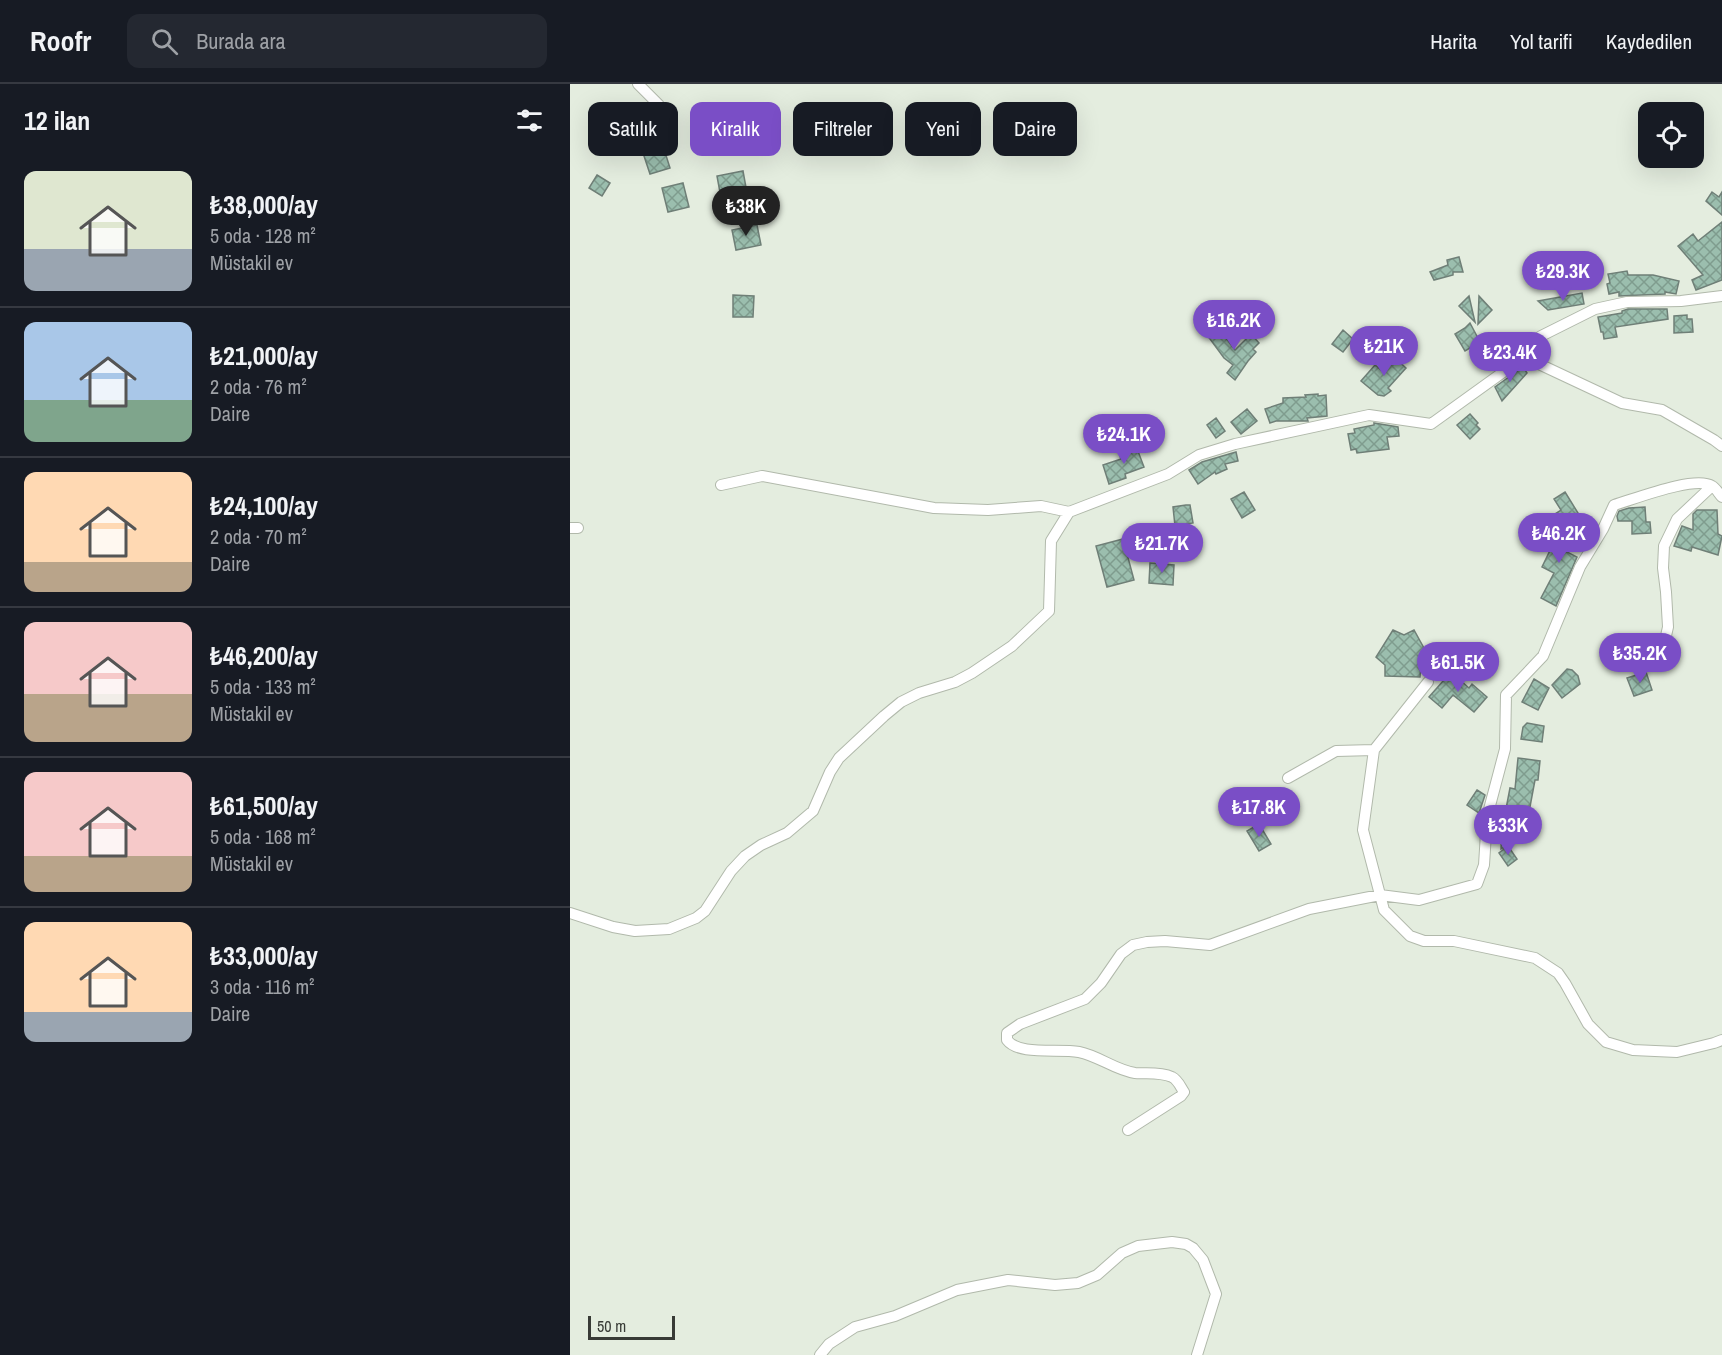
<!DOCTYPE html>
<html lang="tr">
<meta charset="utf-8">
<style>
body{margin:0;font-family:"Archivo Narrow",sans-serif;background:#242831;color:#f1f3f6;height:100vh;display:flex;flex-direction:column;font-size:22px;white-space:nowrap}
*{box-sizing:border-box;margin:0}
p{font-size:20px;color:#9ea1a6}
.icon{flex:none;width:33px;height:33px;fill:none;stroke:currentColor;stroke-width:2;stroke-linecap:round;stroke-linejoin:round}
.map{position:relative;flex:1;overflow:hidden}
.details{display:flex;flex-direction:column;background:#171b24;width:570px}
.details>*{flex:none}
.hud{position:absolute;left:18px;top:18px;width:570px;height:54px;display:flex;gap:12px}
.controls{position:absolute;left:1068px;top:18px;display:grid;gap:12px}
.controls a{display:grid;place-items:center;width:66px;height:66px;border-radius:12px;background:#171b24;box-shadow:0 6px 24px #0002;font-size:30px}
.scale{position:absolute;left:18px;bottom:15px;width:87px;box-sizing:border-box;padding-left:6px;border:3px solid #383b36;border-top:0;font-size:16px;line-height:21px;white-space:nowrap;color:#383b36;-webkit-text-stroke:4px #e4eddf;paint-order:stroke}
.price{position:absolute;translate:-50% -51px;padding:0 14px;border-radius:21px;background:#7a4ec6;color:#fff;font-size:20px;line-height:39px;filter:drop-shadow(0 2px 3px #0008)}
.price::after{content:'';position:absolute;left:50%;top:36px;width:18px;height:14px;margin-left:-9px;background:inherit;clip-path:polygon(0 0,100% 0,50% 100%)}
.price.selected{background:#222;color:#fff}
ul{padding:0;list-style:none}
li{display:flex;align-items:center;gap:18px;height:150px;padding:0 24px}
li+li{border-top:2px solid #363941}
li span{display:grid;place-items:center;flex:none;width:168px;height:120px;border-radius:12px;color:#555}
li>.icon{margin-inline-start:auto}
span .icon{width:72px;height:72px;fill:#fffc;stroke-width:1}
li b{font-size:26px}
h2{display:flex;justify-content:space-between;align-items:center;height:72px;padding:0 24px;font-size:26px}
.chip{padding:0 21px;border-radius:12px;background:#171b24;box-shadow:0 6px 24px #0002;font-size:21px;line-height:54px}
.chip.selected{background:#7a4ec6;color:#fff}
header{display:flex;align-items:center;gap:36px;box-sizing:border-box;height:84px;padding:0 30px;background:#171b24;border-bottom:2px solid #363941}
header strong{font-size:28px}
nav{display:flex;gap:33px;margin-inline-start:auto;font-size:21px}
.search{width:420px;height:54px;background:#242831;display:flex;align-items:center;gap:15px;box-sizing:border-box;padding:0 21px;border-radius:12px;color:#9ea1a6;font-size:22px}
main{display:flex;flex:1;min-height:0}
.map>svg:first-child{display:block}
</style>
<header>
<strong>Roofr</strong>
<div class="search"><svg class="icon" aria-label="search" viewBox="0 0 24 24"><circle cx="10" cy="10" r="6"/><path d="M15 15l6 6"/></svg>Burada ara</div>
<nav><a>Harita</a><a>Yol tarifi</a><a>Kaydedilen</a></nav>
</header>
<main>
<section class="details">
<h2>12 ilan<svg class="icon" aria-label="filters" viewBox="0 0 24 24"><path d="M4 7h16M4 17h16"/><circle cx="9" cy="7" r="2"/><circle cx="15" cy="17" r="2"/></svg></h2>
<ul>
<li><span style="background:linear-gradient(#dfe7d0 65%,#9aa5b1 0)"><svg class="icon" aria-label="home" viewBox="0 0 24 24"><path d="M3 11l9-7 9 7M6 9v11h12V9"/></svg></span><div><b>₺38,000/ay</b><p>5 oda · 128 m²</p><p>Müstakil ev</p></div></li>
<li><span style="background:linear-gradient(#a9c7e8 65%,#7fa58c 0)"><svg class="icon" aria-label="home" viewBox="0 0 24 24"><path d="M3 11l9-7 9 7M6 9v11h12V9"/></svg></span><div><b>₺21,000/ay</b><p>2 oda · 76 m²</p><p>Daire</p></div></li>
<li><span style="background:linear-gradient(#ffd9b3 75%,#b9a48a 0)"><svg class="icon" aria-label="home" viewBox="0 0 24 24"><path d="M3 11l9-7 9 7M6 9v11h12V9"/></svg></span><div><b>₺24,100/ay</b><p>2 oda · 70 m²</p><p>Daire</p></div></li>
<li><span style="background:linear-gradient(#f6c9c9 60%,#b9a48a 0)"><svg class="icon" aria-label="home" viewBox="0 0 24 24"><path d="M3 11l9-7 9 7M6 9v11h12V9"/></svg></span><div><b>₺46,200/ay</b><p>5 oda · 133 m²</p><p>Müstakil ev</p></div></li>
<li><span style="background:linear-gradient(#f6c9c9 70%,#b9a48a 0)"><svg class="icon" aria-label="home" viewBox="0 0 24 24"><path d="M3 11l9-7 9 7M6 9v11h12V9"/></svg></span><div><b>₺61,500/ay</b><p>5 oda · 168 m²</p><p>Müstakil ev</p></div></li>
<li><span style="background:linear-gradient(#ffd9b3 75%,#9aa5b1 0)"><svg class="icon" aria-label="home" viewBox="0 0 24 24"><path d="M3 11l9-7 9 7M6 9v11h12V9"/></svg></span><div><b>₺33,000/ay</b><p>3 oda · 116 m²</p><p>Daire</p></div></li>
</ul>
</section>
<div class="map">
<svg width="1152" height="1271" viewBox="0 0 1152 1271">
<defs>
<pattern id="building-cross-hatch" width="8" height="8" patternUnits="userSpaceOnUse" patternTransform="scale(1.5)"><rect width="8" height="8" fill="#9bbeae"/><path d="M0 0l8 8M0 8l8-8" fill="none" stroke="#7f9c8e"/></pattern>
</defs>
<rect width="100%" height="100%" fill="#e4eddf"/>
<path fill="url(#building-cross-hatch)" stroke="#6f7f77" stroke-width="1.5" d="M 93,62 L 100,84 L 80,90 L 73,69 Z
M 173,87 L 177,109 L 151,114 L 147,92 Z
M 27,91 L 40,99 L 32,112 L 19,104 Z
M 113,99 L 119,123 L 98,128 L 92,104 Z
M 1142,108 L 1149,113 L 1152,108 L 1152,131 L 1136,117 Z
M 1152,138 L 1152,196 L 1126,206 L 1122,196 L 1133,191 L 1108,162 L 1123,150 L 1128,157 Z
M 187,141 L 191,161 L 166,166 L 162,146 Z
M 889,173 L 893,188 L 883,188 L 883,191 L 864,196 L 860,188 L 878,181 L 877,176 Z
M 1057,187 L 1058,191 L 1083,191 L 1109,197 L 1106,210 L 1095,208 L 1095,210 L 1049,212 L 1049,208 L 1039,210 L 1037,200 L 1040,199 L 1038,190 Z
M 1012,209 L 1014,220 L 978,226 L 968,217 Z
M 163,211 L 184,212 L 183,233 L 163,233 Z
M 899,212 L 905,238 L 889,222 Z
M 909,212 L 922,226 L 908,240 Z
M 1058,225 L 1097,225 L 1098,235 L 1045,243 L 1047,253 L 1034,255 L 1033,248 L 1031,248 L 1028,233 L 1052,229 L 1052,227 Z
M 1117,231 L 1117,235 L 1122,235 L 1123,248 L 1104,249 L 1104,232 Z
M 900,239 L 910,258 L 895,267 L 885,250 L 895,244 Z
M 648,243 L 665,266 L 681,250 L 689,259 L 683,265 L 686,268 L 678,277 L 665,296 L 657,289 L 663,281 L 654,274 L 637,251 Z
M 773,246 L 783,255 L 773,268 L 762,260 Z
M 923,263 L 927,265 L 934,265 L 936,277 L 933,279 L 912,282 L 910,272 Z
M 823,272 L 836,284 L 818,304 L 821,307 L 814,312 L 808,311 L 791,297 L 805,281 L 811,286 Z
M 953,283 L 957,289 L 932,317 L 925,303 Z
M 748,310 L 748,312 L 756,311 L 757,332 L 737,334 L 738,337 L 706,337 L 700,339 L 695,325 L 713,319 L 713,314 L 736,313 L 735,311 Z
M 677,325 L 687,337 L 671,350 L 661,338 Z
M 900,330 L 908,339 L 906,341 L 910,345 L 900,355 L 887,341 Z
M 646,334 L 655,347 L 646,354 L 637,341 Z
M 804,339 L 828,343 L 829,352 L 817,353 L 819,365 L 787,369 L 786,365 L 781,366 L 778,350 L 785,349 L 784,345 L 804,341 Z
M 566,362 L 574,383 L 555,390 L 556,394 L 539,400 L 533,381 L 551,375 L 549,369 Z
M 666,368 L 668,377 L 655,380 L 657,385 L 646,390 L 645,388 L 628,400 L 619,386 L 632,378 Z
M 674,408 L 685,426 L 672,434 L 661,415 Z
M 995,408 L 1008,429 L 992,439 L 985,430 L 991,426 L 984,415 Z
M 616,421 L 620,421 L 623,439 L 605,442 L 603,423 Z
M 1075,423 L 1076,438 L 1080,438 L 1081,449 L 1062,450 L 1062,437 L 1048,437 L 1047,432 L 1049,427 L 1059,424 Z
M 1127,426 L 1147,426 L 1148,450 L 1152,452 L 1148,471 L 1122,463 L 1121,467 L 1104,462 L 1112,442 L 1123,446 L 1123,430 Z
M 989,439 L 1006,449 L 995,467 L 1007,473 L 986,522 L 971,514 L 984,489 L 972,483 L 987,452 L 982,449 Z
M 553,455 L 564,496 L 537,503 L 526,462 Z
M 580,479 L 604,481 L 603,501 L 579,499 Z
M 823,546 L 834,551 L 844,546 L 860,575 L 851,581 L 850,593 L 815,592 L 815,581 L 806,573 Z
M 997,585 L 1002,586 L 1008,592 L 1010,600 L 992,614 L 982,601 Z
M 881,588 L 899,604 L 902,600 L 917,613 L 904,628 L 883,611 L 872,624 L 859,613 Z
M 1076,588 L 1082,606 L 1064,612 L 1057,594 Z
M 964,595 L 979,604 L 968,626 L 952,618 Z
M 957,639 L 974,642 L 972,658 L 951,655 L 953,643 Z
M 948,674 L 970,677 L 968,696 L 965,696 L 959,728 L 950,726 L 946,757 L 931,765 L 933,730 L 935,730 L 940,704 L 945,705 Z
M 907,706 L 915,711 L 909,729 L 897,721 Z
M 689,740 L 701,760 L 689,767 L 677,747 Z
M 938,762 L 947,775 L 938,782 L 929,769 Z"/>
<g fill="none" stroke-linecap="round" stroke-linejoin="round">
<g stroke="#b1b9ab" stroke-width="12">
<path id="minor" d="M 68,0 L 89,21
M 954,273 L 1052,319 L 1092,326 L 1144,356 L 1152,362
M 151,401 L 192,392 L 364,424 L 418,426 L 471,422 L 499,428 L 598,390 L 629,371 L 665,360 L 799,331 L 861,340 L 954,273 L 971,252 L 1025,225 L 1057,218 L 1111,217 L 1152,212
M 0,444 L 8,444
M 1082,580 L 1093,565 L 1098,543 L 1096,508 L 1093,484 L 1094,462 L 1107,435 L 1142,402
M 858,598 L 804,666 L 793,746 L 814,826 L 840,852 L 854,857 L 884,857 L 965,874 L 988,889 L 995,899 L 1018,940 L 1036,958 L 1063,966 L 1107,968 L 1144,959 L 1152,956
M 718,694 L 766,667 L 804,666
M 0,829 L 43,843 L 65,847 L 99,845 L 126,834 L 135,827 L 161,787 L 175,772 L 191,761 L 217,749 L 243,727 L 260,688 L 269,674 L 314,632 L 331,618 L 349,609 L 385,598 L 402,589 L 442,562 L 479,527 L 481,457 L 499,428
M 558,1046 L 611,1012 L 614,1008 C 610,1002 608,996 602,993 C 590,988 578,990 565,989 C 545,986 529,972 509,968 C 489,964 449,972 437,956 L 437,949 L 450,940 L 515,915 L 531,899 L 551,870 L 563,861 L 577,858 L 595,857 L 640,861 L 739,825 L 810,811 L 849,816 L 907,800 L 914,781 L 917,733 L 935,665 L 936,611 L 973,572 L 1010,483 L 1033,445 L 1044,421 C 1065,415 1125,391 1142,402 C 1146,404 1149,410 1152,413
M 250,1271 L 259,1260 L 285,1243 L 325,1232 L 387,1206 L 438,1196 L 485,1201 L 508,1199 L 527,1191 L 552,1169 L 568,1162 L 602,1158 L 616,1160 L 623,1164 L 633,1176 L 646,1210 L 627,1271"/>
</g>
<use href="#minor" stroke="#fff" stroke-width="10"/>
</g>
</svg>
<div class="controls">
<a><svg class="icon" aria-label="locate" viewBox="0 0 24 24"><circle cx="12" cy="12" r="6"/><path d="M12 2v4M12 18v4M2 12h4M18 12h4"/></svg></a>
</div>
<div class="scale">50 m</div>
<b class="price selected" style="left:176px;top:153px">₺38K</b>
<b class="price" style="left:993px;top:218px">₺29.3K</b>
<b class="price" style="left:664px;top:267px">₺16.2K</b>
<b class="price" style="left:814px;top:293px">₺21K</b>
<b class="price" style="left:940px;top:299px">₺23.4K</b>
<b class="price" style="left:554px;top:381px">₺24.1K</b>
<b class="price" style="left:989px;top:480px">₺46.2K</b>
<b class="price" style="left:592px;top:490px">₺21.7K</b>
<b class="price" style="left:1070px;top:600px">₺35.2K</b>
<b class="price" style="left:888px;top:609px">₺61.5K</b>
<b class="price" style="left:689px;top:754px">₺17.8K</b>
<b class="price" style="left:938px;top:772px">₺33K</b>
<div class="hud">
<a class="chip">Satılık</a>
<a class="chip selected">Kiralık</a>
<a class="chip">Filtreler</a>
<a class="chip">Yeni</a>
<a class="chip">Daire</a>
</div>
</div>
</main>
